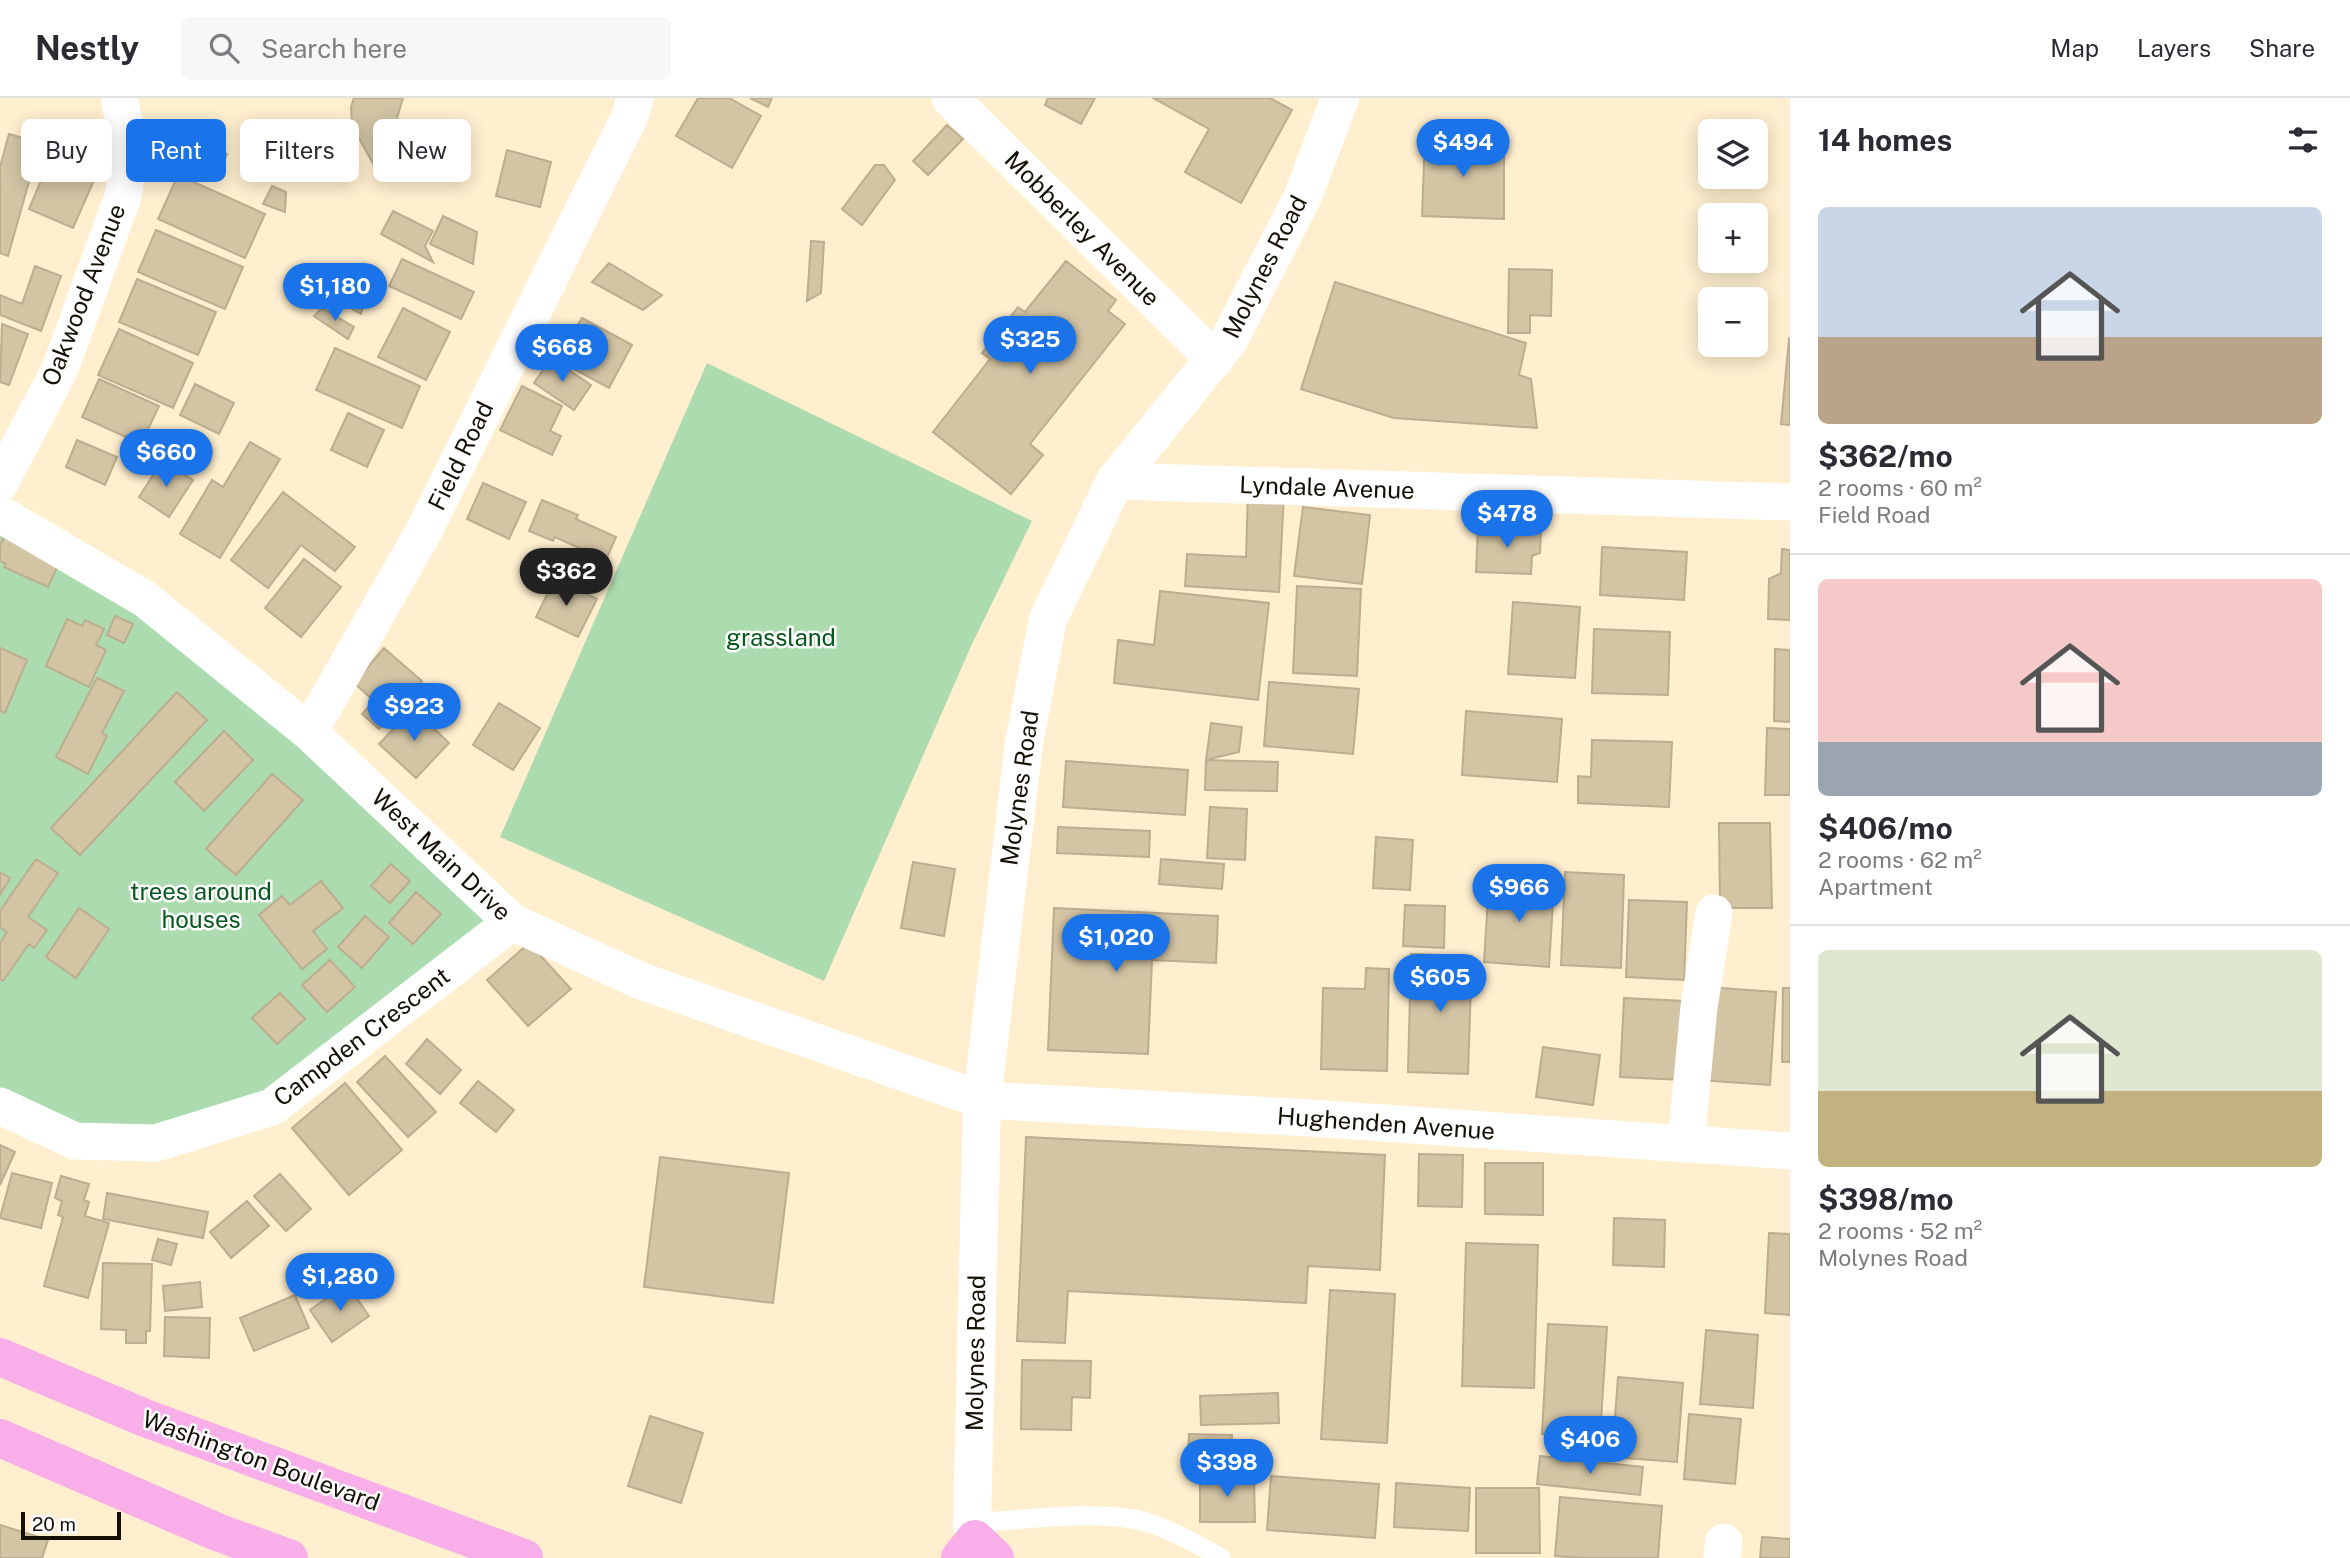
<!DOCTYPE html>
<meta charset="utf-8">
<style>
body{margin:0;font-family:"Public Sans",sans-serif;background:#f7f7f7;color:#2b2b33;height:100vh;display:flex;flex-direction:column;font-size:26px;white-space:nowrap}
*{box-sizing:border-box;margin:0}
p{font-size:23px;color:#7c7c81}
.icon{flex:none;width:38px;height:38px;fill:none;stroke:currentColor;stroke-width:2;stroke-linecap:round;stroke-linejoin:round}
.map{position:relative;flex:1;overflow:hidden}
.details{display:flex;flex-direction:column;background:#fff;width:560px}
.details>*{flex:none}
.guide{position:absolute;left:21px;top:21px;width:665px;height:63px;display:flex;gap:14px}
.fabs{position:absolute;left:1698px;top:21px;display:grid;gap:14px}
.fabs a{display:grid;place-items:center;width:70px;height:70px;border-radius:10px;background:#fff;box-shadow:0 4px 18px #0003;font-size:35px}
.scale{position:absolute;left:21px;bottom:18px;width:100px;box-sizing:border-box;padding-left:7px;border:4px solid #151005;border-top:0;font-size:19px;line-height:24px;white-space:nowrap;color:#151005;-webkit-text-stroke:5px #fefefe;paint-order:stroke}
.price{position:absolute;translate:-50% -60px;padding:0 16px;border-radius:24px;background:#1a73e8;color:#fff;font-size:23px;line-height:46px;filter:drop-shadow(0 2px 4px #0008)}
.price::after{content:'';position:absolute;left:50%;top:42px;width:21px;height:16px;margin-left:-10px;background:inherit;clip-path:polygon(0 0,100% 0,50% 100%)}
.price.selected{background:#222;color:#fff}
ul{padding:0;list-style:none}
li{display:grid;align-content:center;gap:14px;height:371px;padding:0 28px}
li+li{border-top:2px solid #e1e1e2}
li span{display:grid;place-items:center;height:217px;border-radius:10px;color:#555}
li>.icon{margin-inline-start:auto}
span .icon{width:126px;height:126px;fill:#fffc;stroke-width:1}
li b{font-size:30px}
h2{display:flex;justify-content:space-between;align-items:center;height:84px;padding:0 28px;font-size:30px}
.chip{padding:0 24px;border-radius:10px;background:#fff;box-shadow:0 4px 18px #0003;font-size:24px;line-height:63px}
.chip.selected{background:#1a73e8;color:#fff}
header{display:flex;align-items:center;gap:42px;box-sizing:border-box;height:98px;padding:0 35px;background:#fff;border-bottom:2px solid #e1e1e2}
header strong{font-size:33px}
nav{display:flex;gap:38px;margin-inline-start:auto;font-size:24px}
.search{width:490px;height:63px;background:#f7f7f7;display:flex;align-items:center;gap:18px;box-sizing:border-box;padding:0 24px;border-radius:10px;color:#7c7c81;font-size:26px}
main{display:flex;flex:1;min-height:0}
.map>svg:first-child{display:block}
</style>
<header>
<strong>Nestly</strong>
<div class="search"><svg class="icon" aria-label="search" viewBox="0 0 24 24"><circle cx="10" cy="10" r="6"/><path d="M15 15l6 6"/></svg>Search here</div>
<nav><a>Map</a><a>Layers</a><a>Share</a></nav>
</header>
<main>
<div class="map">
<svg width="1790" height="1460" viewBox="0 0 1790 1460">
<rect width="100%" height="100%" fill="#ffefcf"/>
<path fill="#abdbae" d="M 707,265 L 1032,423 L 972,546 L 824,883 L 500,739 Z
M 0,422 L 145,501 L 512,824 L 272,1009 L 156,1045 L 0,1008 Z"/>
<path fill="#d3c4a4" stroke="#bcad8e" stroke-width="2" d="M 354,0 L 403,0 L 380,78 L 352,28 L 351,9 Z
M 698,0 L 729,0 L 761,18 L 732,70 L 676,38 Z
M 750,0 L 772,0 L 768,9 Z
M 1048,0 L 1095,0 L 1081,26 L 1045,7 Z
M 1153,0 L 1270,0 L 1292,12 L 1241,105 L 1185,74 L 1209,31 Z
M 947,27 L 963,41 L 928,77 L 913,63 Z
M 9,36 L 40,45 L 8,158 L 0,155 L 0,69 Z
M 196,40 L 227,56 L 216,78 L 183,66 Z
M 1425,40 L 1504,46 L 1504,121 L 1422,118 Z
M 507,52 L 551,64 L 540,109 L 496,98 Z
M 50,61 L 95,80 L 73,130 L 29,111 Z
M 875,67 L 884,67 L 895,82 L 862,127 L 842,111 Z
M 178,77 L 265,116 L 245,160 L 158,121 Z
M 272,88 L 286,94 L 285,114 L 263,106 Z
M 393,113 L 433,133 L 425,148 L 433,164 L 381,136 Z
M 443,118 L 477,134 L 473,166 L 430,146 Z
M 156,132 L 243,169 L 225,211 L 138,174 Z
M 811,143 L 824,144 L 821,195 L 807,203 Z
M 402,161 L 474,194 L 461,221 L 389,188 Z
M 1066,163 L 1116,202 L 1108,213 L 1125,226 L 1030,346 L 1043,357 L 1011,396 L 933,334 L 990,261 L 982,255 L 1018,209 L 1025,214 Z
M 609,165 L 662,197 L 643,212 L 592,184 Z
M 35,168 L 61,178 L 41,233 L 0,217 L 0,197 L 22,206 Z
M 1509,171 L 1552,172 L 1551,218 L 1530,217 L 1530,235 L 1508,235 Z
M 137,181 L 216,214 L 198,257 L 119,224 Z
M 1335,184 L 1526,245 L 1519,277 L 1531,281 L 1537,330 L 1394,320 L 1301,291 Z
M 339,188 L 365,200 L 361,216 L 333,200 Z
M 322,210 L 354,229 L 348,241 L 314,218 Z
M 403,210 L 450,234 L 426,282 L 378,259 Z
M 582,220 L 632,247 L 609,290 L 555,261 Z
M 2,226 L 28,236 L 9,287 L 0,284 Z
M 119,231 L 193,265 L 173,310 L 98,277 Z
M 1789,241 L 1790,242 L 1790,327 L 1781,326 Z
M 335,250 L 420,288 L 402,330 L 316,292 Z
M 551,260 L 591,287 L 574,312 L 534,285 Z
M 99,281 L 159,308 L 141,346 L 82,319 Z
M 195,286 L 234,305 L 219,336 L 180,317 Z
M 522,288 L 562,308 L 550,333 L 561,338 L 552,357 L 500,332 Z
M 348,315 L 384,332 L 367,369 L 331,352 Z
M 77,342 L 117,359 L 105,387 L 66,369 Z
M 250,344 L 280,361 L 220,460 L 180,436 L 212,382 L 223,389 Z
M 162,363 L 193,382 L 169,419 L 139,399 Z
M 483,385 L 526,404 L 509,441 L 467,421 Z
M 1248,393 L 1284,395 L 1279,494 L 1185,488 L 1187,456 L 1246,459 Z
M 283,394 L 355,449 L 335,473 L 301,447 L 268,490 L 231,462 Z
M 542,402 L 578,417 L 576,421 L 616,439 L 606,462 L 555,439 L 553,443 L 529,433 Z
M 1303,409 L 1370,417 L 1362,486 L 1294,478 Z
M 1478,429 L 1541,431 L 1540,455 L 1532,458 L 1531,476 L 1476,474 Z
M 7,432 L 59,465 L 48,489 L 4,469 L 6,466 L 0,463 L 0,448 Z
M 1602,449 L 1687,454 L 1684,502 L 1600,497 Z
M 1782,451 L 1790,452 L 1790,522 L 1768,521 L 1769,481 L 1781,475 Z
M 304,461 L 341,489 L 301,539 L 265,510 Z
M 555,480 L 597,501 L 578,539 L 536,519 Z
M 1297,488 L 1361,491 L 1357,578 L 1293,575 Z
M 1160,493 L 1269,505 L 1258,602 L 1114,585 L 1118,542 L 1154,547 Z
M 1513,504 L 1580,509 L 1575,580 L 1508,576 Z
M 115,518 L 133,526 L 124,545 L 107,537 Z
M 67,521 L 82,528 L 85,522 L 104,531 L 96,547 L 106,552 L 89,589 L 46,568 Z
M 1594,531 L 1670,534 L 1668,597 L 1592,595 Z
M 0,550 L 27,562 L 5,615 L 0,613 Z
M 384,550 L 422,583 L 379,631 L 362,616 L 374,603 L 354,585 Z
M 1775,551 L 1790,552 L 1790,624 L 1774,623 Z
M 97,580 L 124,593 L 102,635 L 107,638 L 88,676 L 56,659 Z
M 1269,584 L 1359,591 L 1353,656 L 1264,648 Z
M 177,594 L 207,622 L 80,757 L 51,730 Z
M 499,605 L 540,630 L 513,672 L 473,647 Z
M 413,610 L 449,645 L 416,680 L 379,646 Z
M 1466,613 L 1562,621 L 1557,684 L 1462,677 Z
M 1211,625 L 1242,629 L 1239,654 L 1206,662 Z
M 1767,630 L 1790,631 L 1790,697 L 1765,697 Z
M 224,633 L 253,662 L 204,713 L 175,684 Z
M 1592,642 L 1672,644 L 1669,709 L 1578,705 L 1578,678 L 1591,679 Z
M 1206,662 L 1278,664 L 1277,693 L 1205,692 Z
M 1066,663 L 1188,672 L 1185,717 L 1063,709 Z
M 272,676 L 303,702 L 236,777 L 206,751 Z
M 1210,709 L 1247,711 L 1245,762 L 1207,760 Z
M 1719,725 L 1770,725 L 1772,810 L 1720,810 Z
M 1058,729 L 1150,733 L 1149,759 L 1057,755 Z
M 1376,739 L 1413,742 L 1410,792 L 1373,790 Z
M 36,761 L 58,775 L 28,819 L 47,832 L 34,850 L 29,846 L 3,883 L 0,881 L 0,845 L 7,834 L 0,829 L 0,813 Z
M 1161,761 L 1224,766 L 1222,791 L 1159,786 Z
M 913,764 L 955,771 L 944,838 L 901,830 Z
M 391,766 L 410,783 L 390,805 L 371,788 Z
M 0,774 L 10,780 L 0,797 Z
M 1565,774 L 1624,777 L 1621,870 L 1561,867 Z
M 321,783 L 343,810 L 313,833 L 327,851 L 302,871 L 259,817 L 282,798 L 290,807 Z
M 1489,783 L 1554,788 L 1549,869 L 1484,864 Z
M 416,794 L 441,816 L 413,846 L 389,825 Z
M 1629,802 L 1687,804 L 1684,882 L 1626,879 Z
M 1405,807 L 1445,808 L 1444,850 L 1403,848 Z
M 79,810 L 109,831 L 76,880 L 46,859 Z
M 1054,810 L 1218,818 L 1216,865 L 1152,862 L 1148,956 L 1048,952 Z
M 365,818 L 389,839 L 362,870 L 338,849 Z
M 529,845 L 571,891 L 528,928 L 487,882 Z
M 1411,856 L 1472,858 L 1468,976 L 1408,974 Z
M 330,862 L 355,889 L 327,914 L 302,887 Z
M 1366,870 L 1389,871 L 1387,973 L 1321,971 L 1323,890 L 1365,891 Z
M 1706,889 L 1776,894 L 1770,987 L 1700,982 Z
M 1783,890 L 1790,890 L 1790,964 L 1782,964 Z
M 280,895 L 305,921 L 277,946 L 252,920 Z
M 1624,900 L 1685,903 L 1682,982 L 1620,979 Z
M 427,941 L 461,972 L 440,996 L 406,966 Z
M 1543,949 L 1600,957 L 1593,1007 L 1536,999 Z
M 385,958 L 436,1014 L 408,1039 L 357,984 Z
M 478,983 L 514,1012 L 496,1034 L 460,1005 Z
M 345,985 L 402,1052 L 349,1097 L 292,1030 Z
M 1026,1039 L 1385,1057 L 1380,1172 L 1308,1168 L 1306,1205 L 1068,1193 L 1065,1245 L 1017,1243 Z
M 0,1047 L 15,1054 L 0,1087 Z
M 1419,1056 L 1463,1057 L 1462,1109 L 1418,1108 Z
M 660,1059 L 789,1075 L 773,1205 L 644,1189 Z
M 1485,1065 L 1543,1065 L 1543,1117 L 1485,1116 Z
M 12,1075 L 52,1085 L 41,1130 L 0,1120 Z
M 280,1076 L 311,1111 L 286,1133 L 254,1098 Z
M 61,1078 L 89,1086 L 84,1102 L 89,1104 L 85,1118 L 109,1125 L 88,1200 L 44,1188 L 63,1119 L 58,1117 L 62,1103 L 55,1100 Z
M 107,1095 L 208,1114 L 203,1140 L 103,1121 Z
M 247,1103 L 269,1128 L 231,1160 L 210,1134 Z
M 1614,1120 L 1665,1122 L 1664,1169 L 1613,1167 Z
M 1769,1135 L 1790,1136 L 1790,1217 L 1765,1215 Z
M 158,1141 L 177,1146 L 171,1167 L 152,1162 Z
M 1466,1145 L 1538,1147 L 1534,1290 L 1462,1288 Z
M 103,1165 L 152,1166 L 150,1233 L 146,1233 L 146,1245 L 126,1245 L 126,1232 L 101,1231 Z
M 200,1184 L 202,1209 L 165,1213 L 163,1188 Z
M 347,1186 L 369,1218 L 332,1244 L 310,1212 Z
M 1330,1192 L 1395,1196 L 1387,1345 L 1321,1341 Z
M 295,1197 L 309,1230 L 254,1253 L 240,1220 Z
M 165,1219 L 210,1220 L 209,1260 L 164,1258 Z
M 1548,1226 L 1607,1229 L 1600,1339 L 1542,1336 Z
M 1706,1232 L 1758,1237 L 1753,1310 L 1700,1306 Z
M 1022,1262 L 1091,1263 L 1090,1300 L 1072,1299 L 1071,1332 L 1021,1331 Z
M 1618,1279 L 1683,1285 L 1677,1364 L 1612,1359 Z
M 1278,1295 L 1279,1325 L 1201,1327 L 1200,1298 Z
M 1689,1316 L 1741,1321 L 1735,1386 L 1684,1381 Z
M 650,1318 L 703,1335 L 681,1405 L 628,1388 Z
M 1189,1336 L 1232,1337 L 1231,1365 L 1188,1363 Z
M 1540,1358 L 1643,1369 L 1640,1397 L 1537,1386 Z
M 1200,1378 L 1254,1379 L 1255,1424 L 1200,1424 Z
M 1271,1378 L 1379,1386 L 1375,1440 L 1267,1432 Z
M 1396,1385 L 1470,1390 L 1468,1433 L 1394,1429 Z
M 1476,1390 L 1539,1390 L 1540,1455 L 1476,1455 Z
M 1560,1399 L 1662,1408 L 1658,1460 L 1584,1460 L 1555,1458 Z
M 0,1427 L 48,1442 L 42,1460 L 0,1460 Z
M 1762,1439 L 1790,1441 L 1790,1460 L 1760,1460 Z"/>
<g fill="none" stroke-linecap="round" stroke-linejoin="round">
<path stroke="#fff" stroke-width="19" d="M 972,1425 C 1023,1422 1082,1413 1133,1421 C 1156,1424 1200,1447 1221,1460"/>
<path stroke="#fff" stroke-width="37" d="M 950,0 L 1215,262
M 1115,383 L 1790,404
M 0,385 L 60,271 L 122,101 C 132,64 127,37 119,0
M 0,416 L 145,501 L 309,634 L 512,824 L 641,883 L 982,1002 L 1311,1020 L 1790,1053
M 309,634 L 424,433 L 630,18 L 635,0
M 0,1008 L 75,1043 L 156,1045 L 272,1009 L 512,824
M 1686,1046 L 1699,909 L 1714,815
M 1722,1460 L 1724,1444"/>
<path stroke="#fff" stroke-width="38" d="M 979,1460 L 972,1425 L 982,1002 L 1024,645 L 1048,521 L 1115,383 L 1229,242 L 1303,98 L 1340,0"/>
<path stroke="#f8aee8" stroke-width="38" d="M 0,1259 L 145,1320 L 524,1460
M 0,1340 L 217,1434 L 289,1460
M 960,1460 L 975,1441 L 995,1460"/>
</g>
<g text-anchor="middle" stroke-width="5" stroke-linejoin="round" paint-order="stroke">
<g font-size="24" fill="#151005" stroke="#fefefe">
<text transform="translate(1082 131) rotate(45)" y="8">Mobberley Avenue</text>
<text transform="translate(1265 169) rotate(-63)" y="8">Molynes Road</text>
<text transform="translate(84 197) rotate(-69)" y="8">Oakwood Avenue</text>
<text transform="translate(461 358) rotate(-64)" y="8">Field Road</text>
<text transform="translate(1327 390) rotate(2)" y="8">Lyndale Avenue</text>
<text transform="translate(1020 690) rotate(-82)" y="8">Molynes Road</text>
<text transform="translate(441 757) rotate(43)" y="8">West Main Drive</text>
<text transform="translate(362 939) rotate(-37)" y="8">Campden Crescent</text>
<text transform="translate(1386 1026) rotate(4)" y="8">Hughenden Avenue</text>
<text transform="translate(976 1255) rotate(-89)" y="8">Molynes Road</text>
<text transform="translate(261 1363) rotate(20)" y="8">Washington Boulevard</text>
</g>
<g font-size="24" fill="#08581e" stroke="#fefefe">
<text x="781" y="548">grassland</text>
<text x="201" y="802">trees around<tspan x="201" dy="28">houses</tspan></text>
</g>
</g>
</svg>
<div class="fabs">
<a><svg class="icon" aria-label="layers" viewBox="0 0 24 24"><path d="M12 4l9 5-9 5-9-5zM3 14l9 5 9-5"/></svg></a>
<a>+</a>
<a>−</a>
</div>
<div class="scale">20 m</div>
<b class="price" style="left:1463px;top:81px">$494</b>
<b class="price" style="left:335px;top:225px">$1,180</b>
<b class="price" style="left:1030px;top:278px">$325</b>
<b class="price" style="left:562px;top:286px">$668</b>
<b class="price" style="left:166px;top:391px">$660</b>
<b class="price" style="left:1507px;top:452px">$478</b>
<b class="price selected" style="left:566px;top:510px">$362</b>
<b class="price" style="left:414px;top:645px">$923</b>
<b class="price" style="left:1519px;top:826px">$966</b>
<b class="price" style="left:1116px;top:876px">$1,020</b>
<b class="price" style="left:1440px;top:916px">$605</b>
<b class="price" style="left:340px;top:1215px">$1,280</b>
<b class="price" style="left:1590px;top:1378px">$406</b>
<b class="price" style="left:1227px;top:1401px">$398</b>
<div class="guide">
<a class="chip">Buy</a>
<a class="chip selected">Rent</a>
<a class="chip">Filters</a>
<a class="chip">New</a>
</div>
</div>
<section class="details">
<h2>14 homes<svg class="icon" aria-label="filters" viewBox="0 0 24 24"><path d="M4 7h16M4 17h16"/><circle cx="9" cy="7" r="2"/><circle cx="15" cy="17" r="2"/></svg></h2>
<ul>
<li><span style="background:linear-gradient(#c9d6e8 60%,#b9a48a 0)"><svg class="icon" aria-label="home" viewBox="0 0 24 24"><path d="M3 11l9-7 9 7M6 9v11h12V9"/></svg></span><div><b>$362/mo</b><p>2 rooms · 60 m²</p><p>Field Road</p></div></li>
<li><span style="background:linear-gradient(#f6c9c9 75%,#9aa5b1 0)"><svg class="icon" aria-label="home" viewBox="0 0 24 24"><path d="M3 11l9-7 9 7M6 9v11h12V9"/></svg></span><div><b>$406/mo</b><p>2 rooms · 62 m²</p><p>Apartment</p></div></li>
<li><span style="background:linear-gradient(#dfe7d0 65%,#c2b280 0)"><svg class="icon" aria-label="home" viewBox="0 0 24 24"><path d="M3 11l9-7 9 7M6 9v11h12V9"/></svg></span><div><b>$398/mo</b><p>2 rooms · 52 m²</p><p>Molynes Road</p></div></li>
</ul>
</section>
</main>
